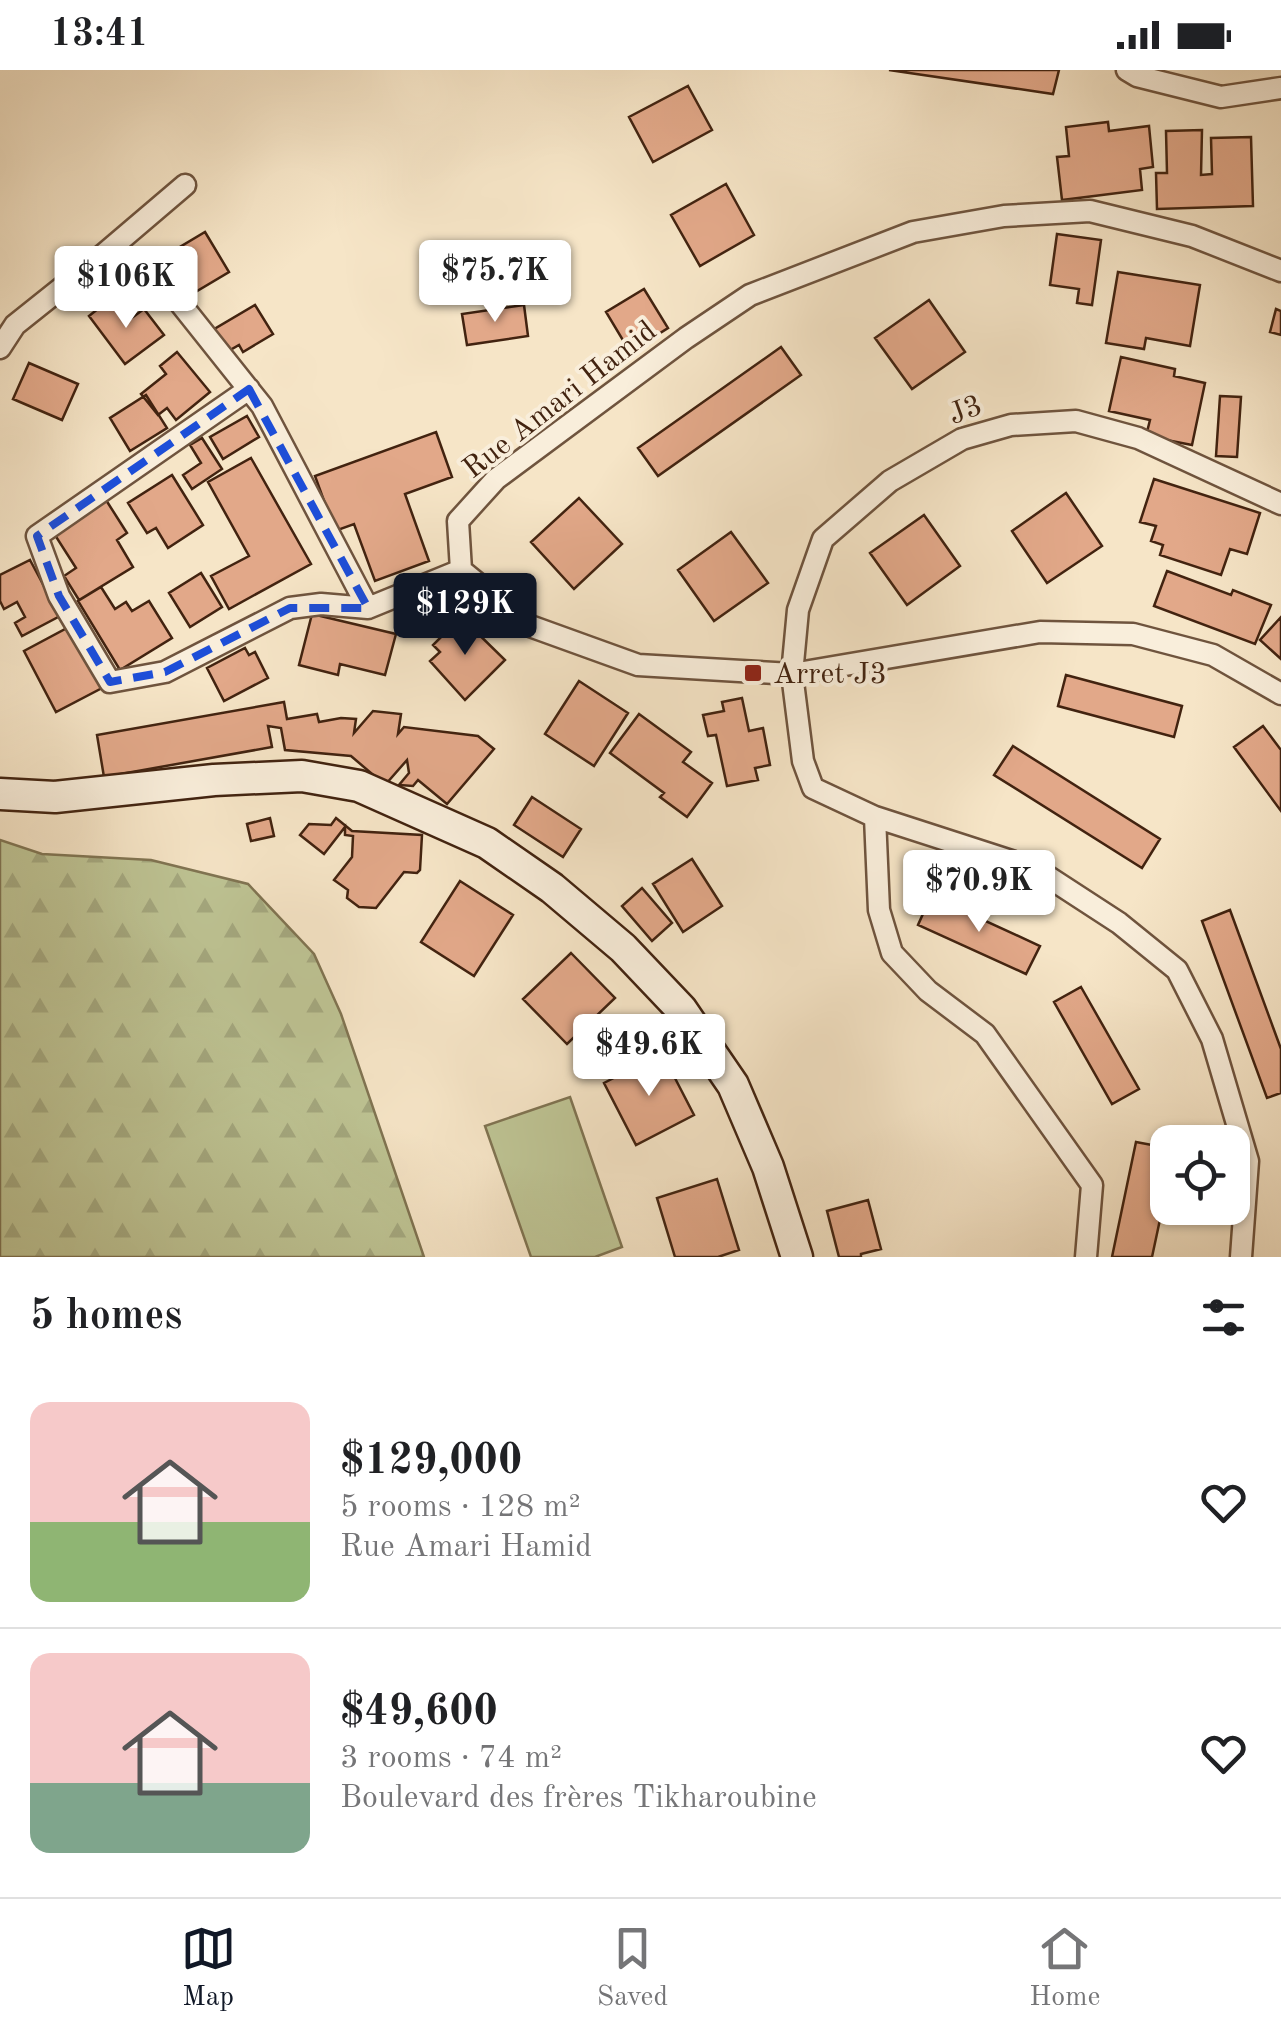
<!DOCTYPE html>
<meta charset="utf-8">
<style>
body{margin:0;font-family:"Old Standard TT",serif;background:#f2f2f2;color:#202124;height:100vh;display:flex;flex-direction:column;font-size:38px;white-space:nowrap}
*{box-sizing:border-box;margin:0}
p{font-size:32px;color:#757577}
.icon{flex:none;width:55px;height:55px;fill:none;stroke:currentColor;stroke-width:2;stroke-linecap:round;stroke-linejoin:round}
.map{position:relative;height:1187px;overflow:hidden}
.sheet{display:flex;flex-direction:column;background:#fff;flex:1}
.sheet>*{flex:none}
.buttons{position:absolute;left:1150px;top:1055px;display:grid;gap:20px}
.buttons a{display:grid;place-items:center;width:100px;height:100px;border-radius:20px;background:#fff;box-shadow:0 2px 8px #0004;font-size:50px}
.price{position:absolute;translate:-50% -85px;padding:0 22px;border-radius:10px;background:#fff;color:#222;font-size:32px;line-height:65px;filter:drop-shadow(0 2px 5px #0008)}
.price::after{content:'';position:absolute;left:50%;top:60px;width:30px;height:22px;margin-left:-15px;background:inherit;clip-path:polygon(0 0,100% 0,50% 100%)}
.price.on{background:#111827;color:#fff}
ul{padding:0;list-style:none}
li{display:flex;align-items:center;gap:30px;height:250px;padding:0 30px}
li+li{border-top:2px solid #e0e0e0}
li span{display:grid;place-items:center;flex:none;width:280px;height:200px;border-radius:20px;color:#555}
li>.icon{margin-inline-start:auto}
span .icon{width:120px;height:120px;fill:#fffc;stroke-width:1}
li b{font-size:42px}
h2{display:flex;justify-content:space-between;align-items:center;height:120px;padding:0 30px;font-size:42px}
.status{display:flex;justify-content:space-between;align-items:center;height:70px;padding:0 50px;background:#fff;direction:ltr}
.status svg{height:28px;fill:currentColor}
.tabs{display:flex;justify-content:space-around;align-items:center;height:140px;border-top:2px solid #e0e0e0;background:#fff;font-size:28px;color:#757577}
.tabs a{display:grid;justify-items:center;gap:5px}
.tabs .on{color:#111827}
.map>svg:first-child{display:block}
</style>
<div class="status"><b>13:41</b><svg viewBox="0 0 49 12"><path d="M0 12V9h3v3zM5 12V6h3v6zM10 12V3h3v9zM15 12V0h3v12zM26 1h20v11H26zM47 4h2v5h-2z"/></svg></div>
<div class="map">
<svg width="1281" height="1187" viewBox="0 0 1281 1187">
<defs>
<pattern id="forest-firs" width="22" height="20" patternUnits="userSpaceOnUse" patternTransform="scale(2.5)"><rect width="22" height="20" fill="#bec494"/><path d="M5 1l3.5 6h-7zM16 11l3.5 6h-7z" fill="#a4a87f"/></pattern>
</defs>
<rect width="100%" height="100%" fill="#f6e5c7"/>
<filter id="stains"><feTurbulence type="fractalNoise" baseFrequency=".002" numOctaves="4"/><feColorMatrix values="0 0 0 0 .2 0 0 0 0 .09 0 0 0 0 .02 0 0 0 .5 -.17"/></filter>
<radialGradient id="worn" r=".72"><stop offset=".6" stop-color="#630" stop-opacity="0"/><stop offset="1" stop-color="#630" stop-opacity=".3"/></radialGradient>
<path fill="#bec494" stroke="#807452" stroke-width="2.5" d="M 570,1027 L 622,1177 L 595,1187 L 531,1187 L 485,1056 Z"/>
<path fill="url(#forest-firs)" stroke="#807452" stroke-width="2.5" d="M 0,770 L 42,784 L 151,790 L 248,814 L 314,884 L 341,944 L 424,1187 L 0,1187 Z"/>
<path fill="#e2a889" stroke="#422310" stroke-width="2.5" d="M 889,0 L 1059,0 L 1053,24 Z
M 688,16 L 712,60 L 653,92 L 629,47 Z
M 1108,52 L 1109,61 L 1149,56 L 1153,97 L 1140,99 L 1142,120 L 1062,130 L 1057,87 L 1069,86 L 1066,57 Z
M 1202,60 L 1201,105 L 1212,104 L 1211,68 L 1251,67 L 1253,136 L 1157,139 L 1156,103 L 1167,103 L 1166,61 Z
M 726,114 L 754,165 L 700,196 L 671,145 Z
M 205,162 L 229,202 L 187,227 L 163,187 Z
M 1057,164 L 1101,170 L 1092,235 L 1077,233 L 1079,219 L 1050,215 Z
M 552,195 L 556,227 L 495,235 L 491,203 Z
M 1118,202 L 1200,215 L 1190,276 L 1146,268 L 1144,279 L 1106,273 Z
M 644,219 L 668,258 L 630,282 L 606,242 Z
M 109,230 L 126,252 L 144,239 L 164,265 L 125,294 L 89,246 Z
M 929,230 L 965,282 L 912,319 L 875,268 Z
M 255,235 L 273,264 L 243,282 L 239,275 L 225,283 L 211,261 Z
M 524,235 L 528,266 L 467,275 L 462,244 Z
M 1276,239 L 1281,241 L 1281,265 L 1270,262 Z
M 781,277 L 801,305 L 658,406 L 638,378 Z
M 177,282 L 210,322 L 176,350 L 167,338 L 158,345 L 141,324 L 166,304 L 160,296 Z
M 1121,287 L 1175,299 L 1174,306 L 1205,313 L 1192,375 L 1146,366 L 1150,350 L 1109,341 Z
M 29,293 L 78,314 L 62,350 L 13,329 Z
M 146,325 L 167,358 L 130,381 L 110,348 Z
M 1220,326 L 1241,327 L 1237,387 L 1216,386 Z
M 247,346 L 259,367 L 223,389 L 210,367 Z
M 436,362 L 452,407 L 405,424 L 429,491 L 375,511 L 354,454 L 335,461 L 315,406 Z
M 202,368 L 222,399 L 192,419 L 183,405 L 201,393 L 190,375 Z
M 251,388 L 311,494 L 229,539 L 211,506 L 249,486 L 208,412 Z
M 172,405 L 203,455 L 168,478 L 156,458 L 147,463 L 128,433 Z
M 1154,409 L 1260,443 L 1247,484 L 1230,479 L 1221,505 L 1160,485 L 1163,475 L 1151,471 L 1156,456 L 1140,452 Z
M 1066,423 L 1102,476 L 1047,513 L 1012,461 Z
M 579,428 L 622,474 L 574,519 L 531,472 Z
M 106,430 L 127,463 L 117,470 L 133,497 L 79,530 L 64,506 L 76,498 L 53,462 Z
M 924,445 L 960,496 L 907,535 L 870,483 Z
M 731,462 L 768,513 L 714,551 L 678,500 Z
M 30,490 L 60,546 L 22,566 L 15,553 L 25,547 L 17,532 L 4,539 L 0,531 L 0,505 Z
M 1167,501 L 1231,525 L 1233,520 L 1271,535 L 1255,574 L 1154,536 Z
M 201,503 L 222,537 L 190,557 L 169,523 Z
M 101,517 L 115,539 L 126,532 L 132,541 L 149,531 L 172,568 L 120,600 L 78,531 Z
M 312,544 L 396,564 L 385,605 L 340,594 L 338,605 L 299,595 Z
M 461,547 L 505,590 L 465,630 L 430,591 L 440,582 L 433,575 Z
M 1281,547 L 1281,589 L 1260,570 Z
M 69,557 L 102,618 L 56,642 L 24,581 Z
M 245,578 L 249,585 L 255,582 L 268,608 L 224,631 L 207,598 Z
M 1066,605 L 1182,636 L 1174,667 L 1058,636 Z
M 579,611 L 628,643 L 594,696 L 545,664 Z
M 742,628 L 749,661 L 763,658 L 770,695 L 755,698 L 758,710 L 727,716 L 716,665 L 708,666 L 703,645 L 724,641 L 722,632 Z
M 284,632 L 287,649 L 317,644 L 319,652 L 341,648 L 356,649 L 354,663 L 373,641 L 401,644 L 398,664 L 404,657 L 478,666 L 494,679 L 447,734 L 418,710 L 413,716 L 399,715 L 409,703 L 407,690 L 385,715 L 351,686 L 285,680 L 281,658 L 268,656 L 272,677 L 104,707 L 97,665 Z
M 639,644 L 691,682 L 683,692 L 712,713 L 687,747 L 660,727 L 664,723 L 610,683 Z
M 1263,656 L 1281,680 L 1281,741 L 1234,677 Z
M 1013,676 L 1160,769 L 1142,798 L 994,705 Z
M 532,727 L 581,759 L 563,787 L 514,755 Z
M 270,748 L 274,766 L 251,771 L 247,754 Z
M 336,748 L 352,761 L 422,765 L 420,800 L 417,803 L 404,802 L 376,838 L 359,837 L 347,828 L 348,820 L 334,810 L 352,787 L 353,766 L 345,765 L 345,757 L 324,784 L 300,765 L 309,754 L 331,755 Z
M 692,789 L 722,836 L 683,862 L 653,814 Z
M 460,811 L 513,845 L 474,906 L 421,872 Z
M 642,818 L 672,853 L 652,871 L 622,836 Z
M 931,826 L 1040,876 L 1026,904 L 918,855 Z
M 1230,840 L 1281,979 L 1281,1023 L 1267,1028 L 1202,851 Z
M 571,883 L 615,928 L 567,974 L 523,929 Z
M 1081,917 L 1139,1019 L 1112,1034 L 1054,932 Z
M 662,983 L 694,1045 L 636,1075 L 604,1013 Z
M 1136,1072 L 1168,1078 L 1168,1112 L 1152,1187 L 1112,1187 Z
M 717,1109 L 739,1180 L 718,1187 L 675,1187 L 657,1128 Z
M 868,1130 L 881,1179 L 861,1184 L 861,1187 L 839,1187 L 827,1141 Z"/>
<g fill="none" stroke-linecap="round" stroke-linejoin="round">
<g stroke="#6f543e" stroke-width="25">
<path id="street" d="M 1127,0 L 1137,6 L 1221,27 L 1281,18
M 104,184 L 185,115
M 1281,201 L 1192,166 L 1090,141 L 1004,146 L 913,162 L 750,225 L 686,268 L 496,409 L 458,451 L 461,500 L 530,556 L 638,595 L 792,604 L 1040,562 L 1133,564 L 1213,585 L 1281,624
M 0,278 L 15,255 L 104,184 L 172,223 L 262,336 L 368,538 L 461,500
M 249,319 L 37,466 L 59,526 L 110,612 L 165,602 L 290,538 L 321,534 L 368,538
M 875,747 L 879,840 L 892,883 L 928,921 L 985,964 L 1092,1115 L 1086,1187
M 1241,1187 L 1248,1091 L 1212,969 L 1177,900 L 1119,853 L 1036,799 L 875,747 L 813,718 L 803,691 L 792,604 L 798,540 L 823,469 L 890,411 L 962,369 L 1011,355 L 1076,351 L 1138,368 L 1281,434"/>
</g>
<g stroke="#422310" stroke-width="35">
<path id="secondary" d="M 0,724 L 55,727 L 214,710 L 302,706 L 359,716 L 487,773 L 552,818 L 623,878 L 681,939 L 733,1015 L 768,1097 L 797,1187"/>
</g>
<use href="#street" stroke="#f9eedb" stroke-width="20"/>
<use href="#secondary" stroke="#f9eedb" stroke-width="30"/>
</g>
<path fill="none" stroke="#1d4ed8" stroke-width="8" stroke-dasharray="20 12" stroke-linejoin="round" d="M 249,319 L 368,538 L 290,538 L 165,602 L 110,612 L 59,526 L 37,466 Z"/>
<rect fill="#8f2418" stroke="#f9eedb" stroke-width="4" x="743" y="593" width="20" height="20" rx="5"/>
<g text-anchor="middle" stroke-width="8" stroke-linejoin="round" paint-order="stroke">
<g font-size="30" fill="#422310" stroke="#f9eedb">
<text transform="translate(559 329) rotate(-38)" y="10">Rue Amari Hamid</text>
<text transform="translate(965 339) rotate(-20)" y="10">J3</text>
</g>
<g font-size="30" fill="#422310" stroke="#f9eedb" text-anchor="start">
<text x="773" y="613">Arret J3</text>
</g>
</g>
<rect width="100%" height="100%" filter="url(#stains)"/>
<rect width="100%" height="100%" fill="url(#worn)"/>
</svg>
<div class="buttons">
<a><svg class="icon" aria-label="locate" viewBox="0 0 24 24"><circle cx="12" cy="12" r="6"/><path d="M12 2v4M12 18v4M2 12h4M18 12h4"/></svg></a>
</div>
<b class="price" style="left:495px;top:255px">$75.7K</b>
<b class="price" style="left:126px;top:261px">$106K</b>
<b class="price on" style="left:465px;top:588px">$129K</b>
<b class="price" style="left:979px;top:865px">$70.9K</b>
<b class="price" style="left:649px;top:1029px">$49.6K</b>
</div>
<section class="sheet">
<h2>5 homes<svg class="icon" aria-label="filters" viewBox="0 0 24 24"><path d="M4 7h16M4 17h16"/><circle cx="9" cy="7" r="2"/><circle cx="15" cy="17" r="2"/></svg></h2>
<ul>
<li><span style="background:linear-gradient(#f6c9c9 60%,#8fb573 0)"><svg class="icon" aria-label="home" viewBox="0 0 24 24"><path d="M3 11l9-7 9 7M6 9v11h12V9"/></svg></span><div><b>$129,000</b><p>5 rooms · 128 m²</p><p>Rue Amari Hamid</p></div><svg class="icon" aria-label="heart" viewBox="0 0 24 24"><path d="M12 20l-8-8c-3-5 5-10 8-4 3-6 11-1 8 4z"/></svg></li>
<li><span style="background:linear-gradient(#f6c9c9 65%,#7fa58c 0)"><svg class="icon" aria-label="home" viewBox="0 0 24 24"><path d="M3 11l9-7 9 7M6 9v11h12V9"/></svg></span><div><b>$49,600</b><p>3 rooms · 74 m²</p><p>Boulevard des frères Tikharoubine</p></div><svg class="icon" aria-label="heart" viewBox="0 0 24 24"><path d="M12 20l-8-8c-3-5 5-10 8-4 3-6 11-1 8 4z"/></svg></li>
</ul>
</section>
<nav class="tabs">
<a class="on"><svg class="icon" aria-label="map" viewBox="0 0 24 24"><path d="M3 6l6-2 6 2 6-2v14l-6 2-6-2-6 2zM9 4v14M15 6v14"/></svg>Map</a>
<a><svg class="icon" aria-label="saved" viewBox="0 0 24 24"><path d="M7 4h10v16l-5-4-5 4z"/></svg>Saved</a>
<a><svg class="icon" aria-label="home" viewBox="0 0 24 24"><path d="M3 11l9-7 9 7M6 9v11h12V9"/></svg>Home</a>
</nav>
